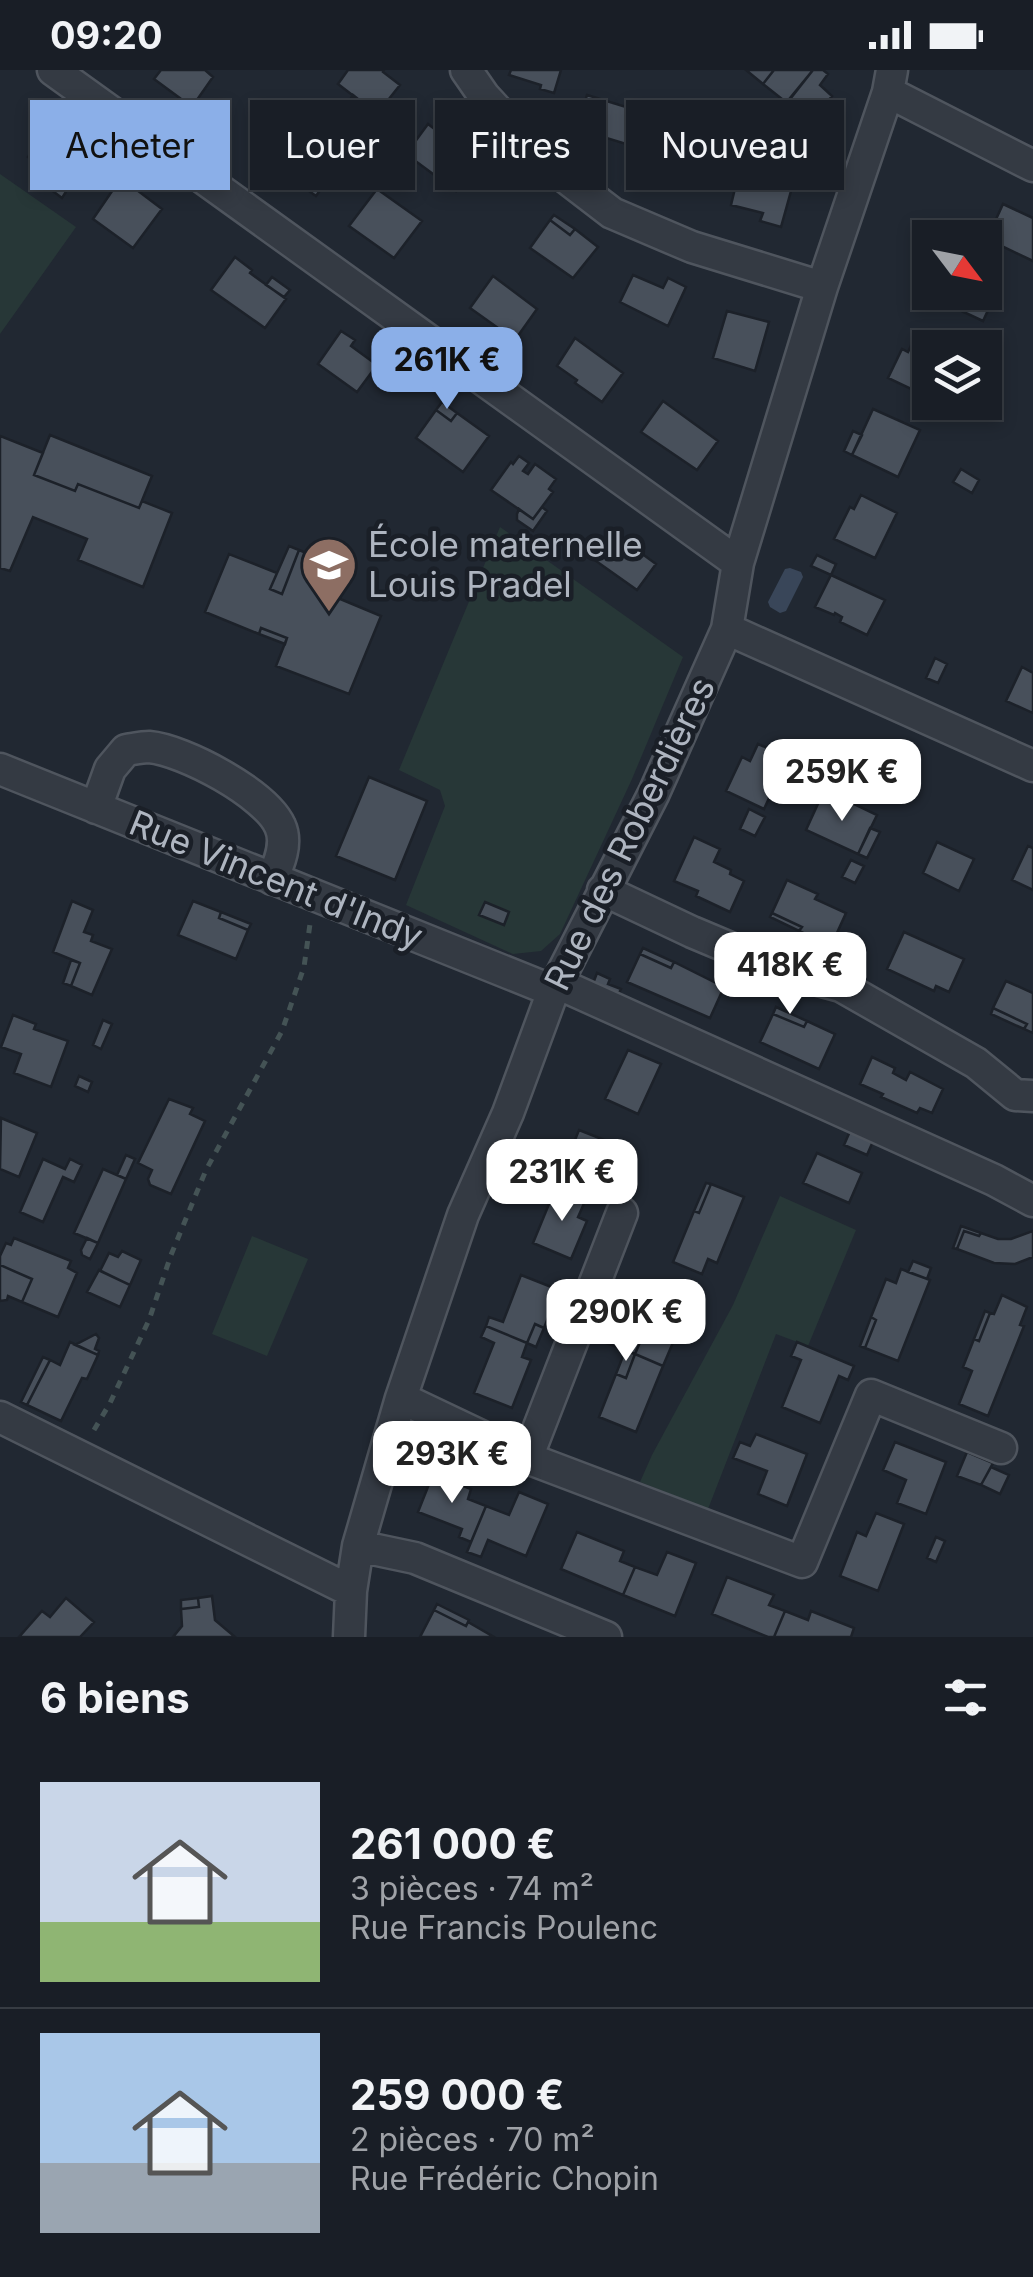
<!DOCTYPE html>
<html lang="fr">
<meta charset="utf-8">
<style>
body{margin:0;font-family:Inter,sans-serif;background:#22272e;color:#f1f3f6;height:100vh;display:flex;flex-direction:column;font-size:38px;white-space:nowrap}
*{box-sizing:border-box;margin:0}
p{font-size:32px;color:#9fa2a7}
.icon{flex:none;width:55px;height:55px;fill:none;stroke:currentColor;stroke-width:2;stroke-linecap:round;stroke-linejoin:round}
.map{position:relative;height:1567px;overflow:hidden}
.panel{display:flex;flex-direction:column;background:#191e26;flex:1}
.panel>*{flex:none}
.top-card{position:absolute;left:30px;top:30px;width:975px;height:90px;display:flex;gap:20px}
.needle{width:65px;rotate:122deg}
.controls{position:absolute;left:912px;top:150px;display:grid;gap:20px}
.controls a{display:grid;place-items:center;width:90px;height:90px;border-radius:0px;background:#191e26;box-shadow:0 5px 15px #0003,0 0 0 2px #373c43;font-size:50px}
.price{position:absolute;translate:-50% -85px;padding:0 22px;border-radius:20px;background:#fff;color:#222;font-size:32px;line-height:65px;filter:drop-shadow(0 2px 5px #0008)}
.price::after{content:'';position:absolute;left:50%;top:60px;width:30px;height:22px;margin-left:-15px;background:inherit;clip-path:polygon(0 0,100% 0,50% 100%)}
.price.active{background:#8bafe8;color:#111}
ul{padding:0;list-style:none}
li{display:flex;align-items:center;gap:30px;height:250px;padding:0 40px}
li+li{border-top:2px solid #373c43}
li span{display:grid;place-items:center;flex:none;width:280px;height:200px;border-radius:0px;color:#555}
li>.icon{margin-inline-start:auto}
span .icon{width:120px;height:120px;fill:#fffc;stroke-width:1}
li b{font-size:42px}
h2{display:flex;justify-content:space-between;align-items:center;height:120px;padding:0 40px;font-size:42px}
.chip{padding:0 35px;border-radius:0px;background:#191e26;box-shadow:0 5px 15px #0003,0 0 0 2px #373c43;font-size:35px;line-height:90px}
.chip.active{background:#8bafe8;color:#111}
.status{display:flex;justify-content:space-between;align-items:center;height:70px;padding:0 50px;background:#191e26;direction:ltr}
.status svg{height:28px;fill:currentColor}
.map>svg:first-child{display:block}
</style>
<div class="status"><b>09:20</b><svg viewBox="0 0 49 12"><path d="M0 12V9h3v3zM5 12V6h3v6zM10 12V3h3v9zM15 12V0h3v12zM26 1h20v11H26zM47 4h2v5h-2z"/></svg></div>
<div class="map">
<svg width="1033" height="1567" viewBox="0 0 1033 1567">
<rect width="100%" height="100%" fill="#212832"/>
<path fill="#273737" d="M 0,104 L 76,157 L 0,264 Z
M 500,457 L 683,587 L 632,709 L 560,864 L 541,881 L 513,884 L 406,835 L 445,736 L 440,720 L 399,700 Z
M 780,1126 L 856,1160 L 808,1276 L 776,1264 L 708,1439 L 640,1412 L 652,1385 L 733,1235 Z
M 252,1166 L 308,1189 L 267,1286 L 212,1264 Z"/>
<path fill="#394659" d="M 790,498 L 801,502 L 803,507 L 786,541 L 780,543 L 770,537 L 768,532 L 785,499 Z"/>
<path fill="#48505b" stroke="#1c2129" stroke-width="2.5" d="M 161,0 L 205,0 L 213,7 L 192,37 L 154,9 Z
M 348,0 L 384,0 L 383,2 L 400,15 L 377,44 L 338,14 Z
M 511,0 L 561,0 L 554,23 L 540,19 L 541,15 L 509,5 Z
M 746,0 L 774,0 L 763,14 Z
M 774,0 L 813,0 L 787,33 L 763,14 Z
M 813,0 L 823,0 L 828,4 L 820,15 L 832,26 L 805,59 L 781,39 Z
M 353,25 L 363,33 L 354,46 L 344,38 Z
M 587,25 L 636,40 L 626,74 L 577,59 Z
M 428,54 L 453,73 L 455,69 L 481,88 L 456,121 L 406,84 Z
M 391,56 L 410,69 L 402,81 L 382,67 Z
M 297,58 L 307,66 L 304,70 L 300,66 L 287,85 L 281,80 Z
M 47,61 L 66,74 L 68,71 L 93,89 L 71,118 L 28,87 Z
M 664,61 L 711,76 L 700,108 L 672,100 L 667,116 L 649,111 Z
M 300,66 L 338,95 L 316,126 L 277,98 Z
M 738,106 L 791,121 L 781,157 L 760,151 L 763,143 L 731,135 Z
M 121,108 L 162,139 L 133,178 L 93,149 Z
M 57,109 L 69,117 L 62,128 L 50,119 Z
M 377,119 L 422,151 L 394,188 L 349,156 Z
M 1003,134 L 1033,148 L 1033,191 L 987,169 Z
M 554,145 L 575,159 L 570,165 L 550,150 Z
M 550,150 L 570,165 L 575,159 L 598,177 L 573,208 L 530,178 Z
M 235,187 L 252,200 L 250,203 L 286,229 L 265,258 L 211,220 Z
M 633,205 L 663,218 L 668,208 L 686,217 L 668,256 L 620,232 Z
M 493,206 L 537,239 L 515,270 L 470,238 Z
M 272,207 L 290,220 L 284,227 L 266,215 Z
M 985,215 L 997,221 L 983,251 L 940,231 L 944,222 L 985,222 Z
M 727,241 L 769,252 L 755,301 L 713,288 Z
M 341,261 L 355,270 L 351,276 L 377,295 L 357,322 L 318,294 Z
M 916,265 L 942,278 L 930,278 L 930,328 L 888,308 L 902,279 L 908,282 Z
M 575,268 L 623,303 L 602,332 L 575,313 L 577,310 L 557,296 Z
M 663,331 L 718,371 L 697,400 L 641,362 Z
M 442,332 L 457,343 L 451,351 L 436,340 Z
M 873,339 L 920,360 L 898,407 L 852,385 Z
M 436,340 L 451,351 L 457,343 L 489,366 L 463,402 L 416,368 Z
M 853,361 L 862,365 L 852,385 L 844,381 Z
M 50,365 L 152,406 L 139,438 L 78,414 L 75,421 L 34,405 Z
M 0,366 L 43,383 L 34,405 L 75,421 L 78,414 L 139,438 L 142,431 L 172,443 L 143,517 L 78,490 L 87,469 L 33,447 L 10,501 L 0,498 Z
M 519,386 L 529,393 L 523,401 L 528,404 L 535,394 L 556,409 L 549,419 L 553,422 L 533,449 L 491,420 L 511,392 L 513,394 Z
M 961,399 L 979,410 L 972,423 L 953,412 Z
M 861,425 L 897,443 L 875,488 L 834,469 L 850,437 L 854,439 Z
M 542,437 L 547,441 L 533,461 L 517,450 L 517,444 L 519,439 L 533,449 Z
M 615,464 L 656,494 L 637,520 L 596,491 Z
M 289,476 L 299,480 L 282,524 L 270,519 Z
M 299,480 L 343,498 L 333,526 L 381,546 L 349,624 L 276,596 L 287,568 L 261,558 L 259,564 L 205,542 L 229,484 L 277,503 L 270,519 L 282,524 Z
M 817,485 L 836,494 L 831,505 L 811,496 Z
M 831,505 L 885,530 L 867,565 L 840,552 L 842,547 L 835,543 L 834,545 L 815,537 Z
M 261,558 L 287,568 L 285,574 L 259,564 Z
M 935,588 L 947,594 L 938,613 L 926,608 Z
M 1022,597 L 1033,603 L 1033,643 L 1006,631 Z
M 758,674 L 788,687 L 764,739 L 726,721 L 742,687 L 750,691 Z
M 369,707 L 427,731 L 395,810 L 336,786 Z
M 826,717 L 852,728 L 848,737 L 822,725 Z
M 822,725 L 848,737 L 850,732 L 877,745 L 858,784 L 806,760 Z
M 749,739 L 765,747 L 755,766 L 740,759 Z
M 870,758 L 880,762 L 867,788 L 858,784 Z
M 694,767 L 720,779 L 714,792 L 731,800 L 730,804 L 744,811 L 730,842 L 696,826 L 698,821 L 674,811 Z
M 937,772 L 974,789 L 959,821 L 923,803 Z
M 1028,776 L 1033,778 L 1033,820 L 1012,810 Z
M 851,790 L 864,796 L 855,813 L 842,807 Z
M 787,810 L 818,824 L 815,829 L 846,843 L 831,876 L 799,861 L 802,857 L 772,843 Z
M 72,831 L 93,840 L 84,862 L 93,865 L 91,871 L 112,879 L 92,925 L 71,916 L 80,893 L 53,882 Z
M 193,831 L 221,842 L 219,848 L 248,860 L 236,889 L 178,865 Z
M 485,832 L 509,842 L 504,855 L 479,845 Z
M 221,842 L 251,854 L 248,860 L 219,848 Z
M 772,843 L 802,857 L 799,861 L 770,847 Z
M 904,862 L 964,889 L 949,922 L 936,916 L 934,921 L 887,899 Z
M 643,878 L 674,892 L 671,898 L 640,884 Z
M 640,884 L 671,898 L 674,892 L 724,917 L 710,948 L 627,912 Z
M 71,890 L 80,893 L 71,916 L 63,913 Z
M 597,903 L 610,909 L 608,914 L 621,919 L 617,927 L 592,916 Z
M 1006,911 L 1033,923 L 1033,963 L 1024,959 L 1027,954 L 993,938 Z
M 776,937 L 807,951 L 804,957 L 773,944 Z
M 993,938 L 1027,954 L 1024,959 L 991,944 Z
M 773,944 L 804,957 L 807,951 L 835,964 L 819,999 L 760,972 Z
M 13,945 L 36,954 L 34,959 L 68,971 L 51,1017 L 14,1003 L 21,984 L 1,977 Z
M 103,950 L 112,954 L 101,979 L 93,975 Z
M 628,980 L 661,994 L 638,1044 L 605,1029 Z
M 872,987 L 895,998 L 893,1003 L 906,1010 L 910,1002 L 943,1019 L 932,1043 L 920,1038 L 917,1043 L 881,1027 L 883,1024 L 860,1014 Z
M 79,1006 L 92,1012 L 88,1022 L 75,1016 Z
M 169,1029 L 193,1038 L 190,1044 L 205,1051 L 171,1124 L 150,1115 L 148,1109 L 152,1100 L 138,1093 Z
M 1,1048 L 37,1063 L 19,1107 L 0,1099 Z
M 851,1059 L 874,1069 L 867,1085 L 844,1075 Z
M 579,1060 L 617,1075 L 602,1113 L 593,1110 L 586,1129 L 556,1117 Z
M 817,1083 L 862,1103 L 849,1133 L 803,1113 Z
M 126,1085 L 135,1089 L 126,1109 L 117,1105 Z
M 43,1089 L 65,1099 L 70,1089 L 82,1095 L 74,1112 L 63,1107 L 43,1152 L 20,1142 Z
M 103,1099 L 126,1109 L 98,1173 L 74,1163 Z
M 706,1113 L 711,1114 L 699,1143 L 694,1141 Z
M 711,1114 L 744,1127 L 717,1193 L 708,1189 L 702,1204 L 673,1192 L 694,1141 L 699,1143 Z
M 556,1117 L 586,1129 L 578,1147 L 587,1151 L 571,1189 L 533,1173 Z
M 961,1156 L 981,1163 L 979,1166 L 964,1161 L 957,1179 L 953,1178 Z
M 964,1161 L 979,1166 L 981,1163 L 998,1169 L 1011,1169 L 1033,1161 L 1033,1187 L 1015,1194 L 994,1193 L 957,1179 Z
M 14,1168 L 71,1191 L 68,1198 L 77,1203 L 58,1247 L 22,1232 L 32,1209 L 0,1195 L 0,1186 L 6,1173 L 11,1175 Z
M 87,1168 L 98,1173 L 90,1189 L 82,1185 L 81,1180 Z
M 122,1181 L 141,1190 L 130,1215 L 100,1201 L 109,1183 L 118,1187 Z
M 913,1191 L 931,1198 L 927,1209 L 908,1202 Z
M 0,1195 L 32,1209 L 22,1232 L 8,1226 L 7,1230 L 0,1231 Z
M 901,1199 L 930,1210 L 898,1291 L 865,1278 L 876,1250 L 871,1247 L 886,1209 L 896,1213 Z
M 99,1200 L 130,1215 L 120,1237 L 87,1222 Z
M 521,1205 L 559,1220 L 544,1258 L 535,1254 L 527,1273 L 486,1256 L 489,1247 L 503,1252 Z
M 650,1219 L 689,1235 L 663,1296 L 635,1284 L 641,1270 L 631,1267 Z
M 1002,1225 L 1027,1237 L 1020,1255 L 1024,1256 L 988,1346 L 959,1334 L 972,1301 L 963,1297 L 974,1269 L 979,1271 L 990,1243 L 994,1244 Z
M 985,1241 L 990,1243 L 979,1271 L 974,1269 Z
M 871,1247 L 876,1250 L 865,1278 L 860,1276 Z
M 535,1254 L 544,1258 L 536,1277 L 527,1273 Z
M 598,1254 L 641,1270 L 635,1284 L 593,1268 Z
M 486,1256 L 527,1273 L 522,1287 L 531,1290 L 512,1338 L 474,1323 L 494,1273 L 481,1267 Z
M 96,1264 L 99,1268 L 95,1279 L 99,1281 L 98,1285 L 75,1275 Z
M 70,1272 L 98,1285 L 87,1309 L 82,1308 L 61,1351 L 27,1335 L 50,1290 L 60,1295 Z
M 797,1272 L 854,1296 L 848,1310 L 839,1306 L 820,1353 L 782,1337 L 801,1290 L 791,1286 Z
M 625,1281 L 635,1284 L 626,1308 L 616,1304 Z
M 635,1284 L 663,1296 L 636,1362 L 599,1347 L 616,1304 L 626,1308 Z
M 43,1287 L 50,1290 L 27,1335 L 21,1332 Z
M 756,1364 L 807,1384 L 787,1436 L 758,1424 L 767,1401 L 733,1388 L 740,1372 L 750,1376 Z
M 895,1372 L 946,1392 L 926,1444 L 897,1433 L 906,1410 L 883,1400 Z
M 967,1382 L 993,1393 L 981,1415 L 957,1406 Z
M 991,1397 L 1009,1405 L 1000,1424 L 981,1415 Z
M 433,1404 L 471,1419 L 468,1429 L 486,1436 L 471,1472 L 459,1467 L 462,1459 L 418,1442 Z
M 519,1422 L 548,1434 L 526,1486 L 488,1470 L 481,1487 L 467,1482 L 486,1436 L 509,1445 Z
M 876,1443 L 904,1454 L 878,1521 L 840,1506 L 857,1462 L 866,1466 Z
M 577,1462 L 624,1481 L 620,1491 L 635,1497 L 623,1525 L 561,1499 Z
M 936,1467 L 945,1471 L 936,1492 L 927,1488 Z
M 667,1482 L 696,1493 L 675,1546 L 623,1525 L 635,1497 L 657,1505 Z
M 727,1507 L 774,1525 L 769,1535 L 785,1541 L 774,1567 L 768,1567 L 712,1544 Z
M 212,1526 L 215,1550 L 235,1567 L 173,1567 L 182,1556 L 181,1539 L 199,1537 L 198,1528 Z
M 66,1528 L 94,1552 L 80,1567 L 19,1567 L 42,1541 L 50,1547 Z
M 198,1528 L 199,1537 L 181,1539 L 181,1530 Z
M 437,1534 L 469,1550 L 466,1556 L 434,1540 Z
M 434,1540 L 466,1556 L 468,1552 L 494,1567 L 420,1567 Z
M 785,1541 L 808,1550 L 811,1541 L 854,1558 L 851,1567 L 774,1567 Z"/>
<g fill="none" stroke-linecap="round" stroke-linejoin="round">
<g stroke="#4f555e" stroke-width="35">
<path id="minor" d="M 53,0 L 738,493
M 466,0 L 484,26 L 543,90 L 612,143 L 692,177 L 822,217
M 888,22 L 1033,96
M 727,559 L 1033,696
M 0,699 L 553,921
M 96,738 L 110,699 L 126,680 C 133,679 142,677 149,677 C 184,680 266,724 280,756 C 288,773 279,794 272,809
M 603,820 L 692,862 L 785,901 L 841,916 L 976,993 L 1015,1025 L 1033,1026
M 557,913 L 994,1110 L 1033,1131
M 401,1328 L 527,1388 L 802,1492 L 871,1325 L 1001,1378
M 0,1347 L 351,1521
M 527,1388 L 622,1143
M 358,1476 L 415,1488 L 606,1567
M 349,1567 L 351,1521 L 358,1476 L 401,1328 L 463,1145 L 508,1043 L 553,921 L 654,723 L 727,559 L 738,493 L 822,217 L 888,22 L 892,0"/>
</g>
<path stroke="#445355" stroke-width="5" stroke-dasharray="8 8" stroke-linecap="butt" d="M 94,1360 L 110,1333 L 149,1250 L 171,1185 L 206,1100 L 282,961 L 304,897 L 310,854"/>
<use href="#minor" stroke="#343a43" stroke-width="30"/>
</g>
<defs>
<g id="school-pin" transform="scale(2.875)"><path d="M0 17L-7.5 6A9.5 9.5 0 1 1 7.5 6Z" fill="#8d6e63" stroke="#1a1f27"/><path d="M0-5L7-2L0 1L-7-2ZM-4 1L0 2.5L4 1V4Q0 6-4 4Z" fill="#fff"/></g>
</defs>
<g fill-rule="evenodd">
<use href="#school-pin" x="329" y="495"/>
</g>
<g text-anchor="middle" stroke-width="9" stroke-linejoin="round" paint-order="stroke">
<g font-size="35" fill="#aeb5c0" stroke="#1a1f27" text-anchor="start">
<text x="368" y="487">École maternelle<tspan x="368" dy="40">Louis Pradel</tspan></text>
</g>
<g font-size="35" fill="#aeb5c0" stroke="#1a1f27">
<text transform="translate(630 764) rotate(-64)" y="12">Rue des Roberdières</text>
<text transform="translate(276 810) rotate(22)" y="12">Rue Vincent d'Indy</text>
</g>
</g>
</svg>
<div class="controls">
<a><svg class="needle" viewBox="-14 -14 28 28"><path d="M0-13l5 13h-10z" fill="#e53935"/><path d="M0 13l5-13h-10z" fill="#9fa2a7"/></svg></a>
<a><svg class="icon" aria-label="layers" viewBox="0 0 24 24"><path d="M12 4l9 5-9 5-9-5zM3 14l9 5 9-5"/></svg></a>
</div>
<b class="price active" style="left:447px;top:342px">261K €</b>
<b class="price" style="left:842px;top:754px">259K €</b>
<b class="price" style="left:790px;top:947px">418K €</b>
<b class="price" style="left:562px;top:1154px">231K €</b>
<b class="price" style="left:626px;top:1294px">290K €</b>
<b class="price" style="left:452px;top:1436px">293K €</b>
<div class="top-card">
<a class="chip active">Acheter</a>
<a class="chip">Louer</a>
<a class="chip">Filtres</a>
<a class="chip">Nouveau</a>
</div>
</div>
<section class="panel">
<h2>6 biens<svg class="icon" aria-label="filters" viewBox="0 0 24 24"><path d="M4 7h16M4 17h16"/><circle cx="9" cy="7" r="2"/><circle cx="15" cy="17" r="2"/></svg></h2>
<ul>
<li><span style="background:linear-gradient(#c9d6e8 70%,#8fb573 0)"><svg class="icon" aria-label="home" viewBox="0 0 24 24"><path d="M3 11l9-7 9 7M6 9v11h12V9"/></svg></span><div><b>261 000 €</b><p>3 pièces · 74 m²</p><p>Rue Francis Poulenc</p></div></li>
<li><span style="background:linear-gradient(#a9c7e8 65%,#9aa5b1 0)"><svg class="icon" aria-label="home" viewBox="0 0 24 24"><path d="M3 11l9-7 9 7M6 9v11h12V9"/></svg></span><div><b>259 000 €</b><p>2 pièces · 70 m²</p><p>Rue Frédéric Chopin</p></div></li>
</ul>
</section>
